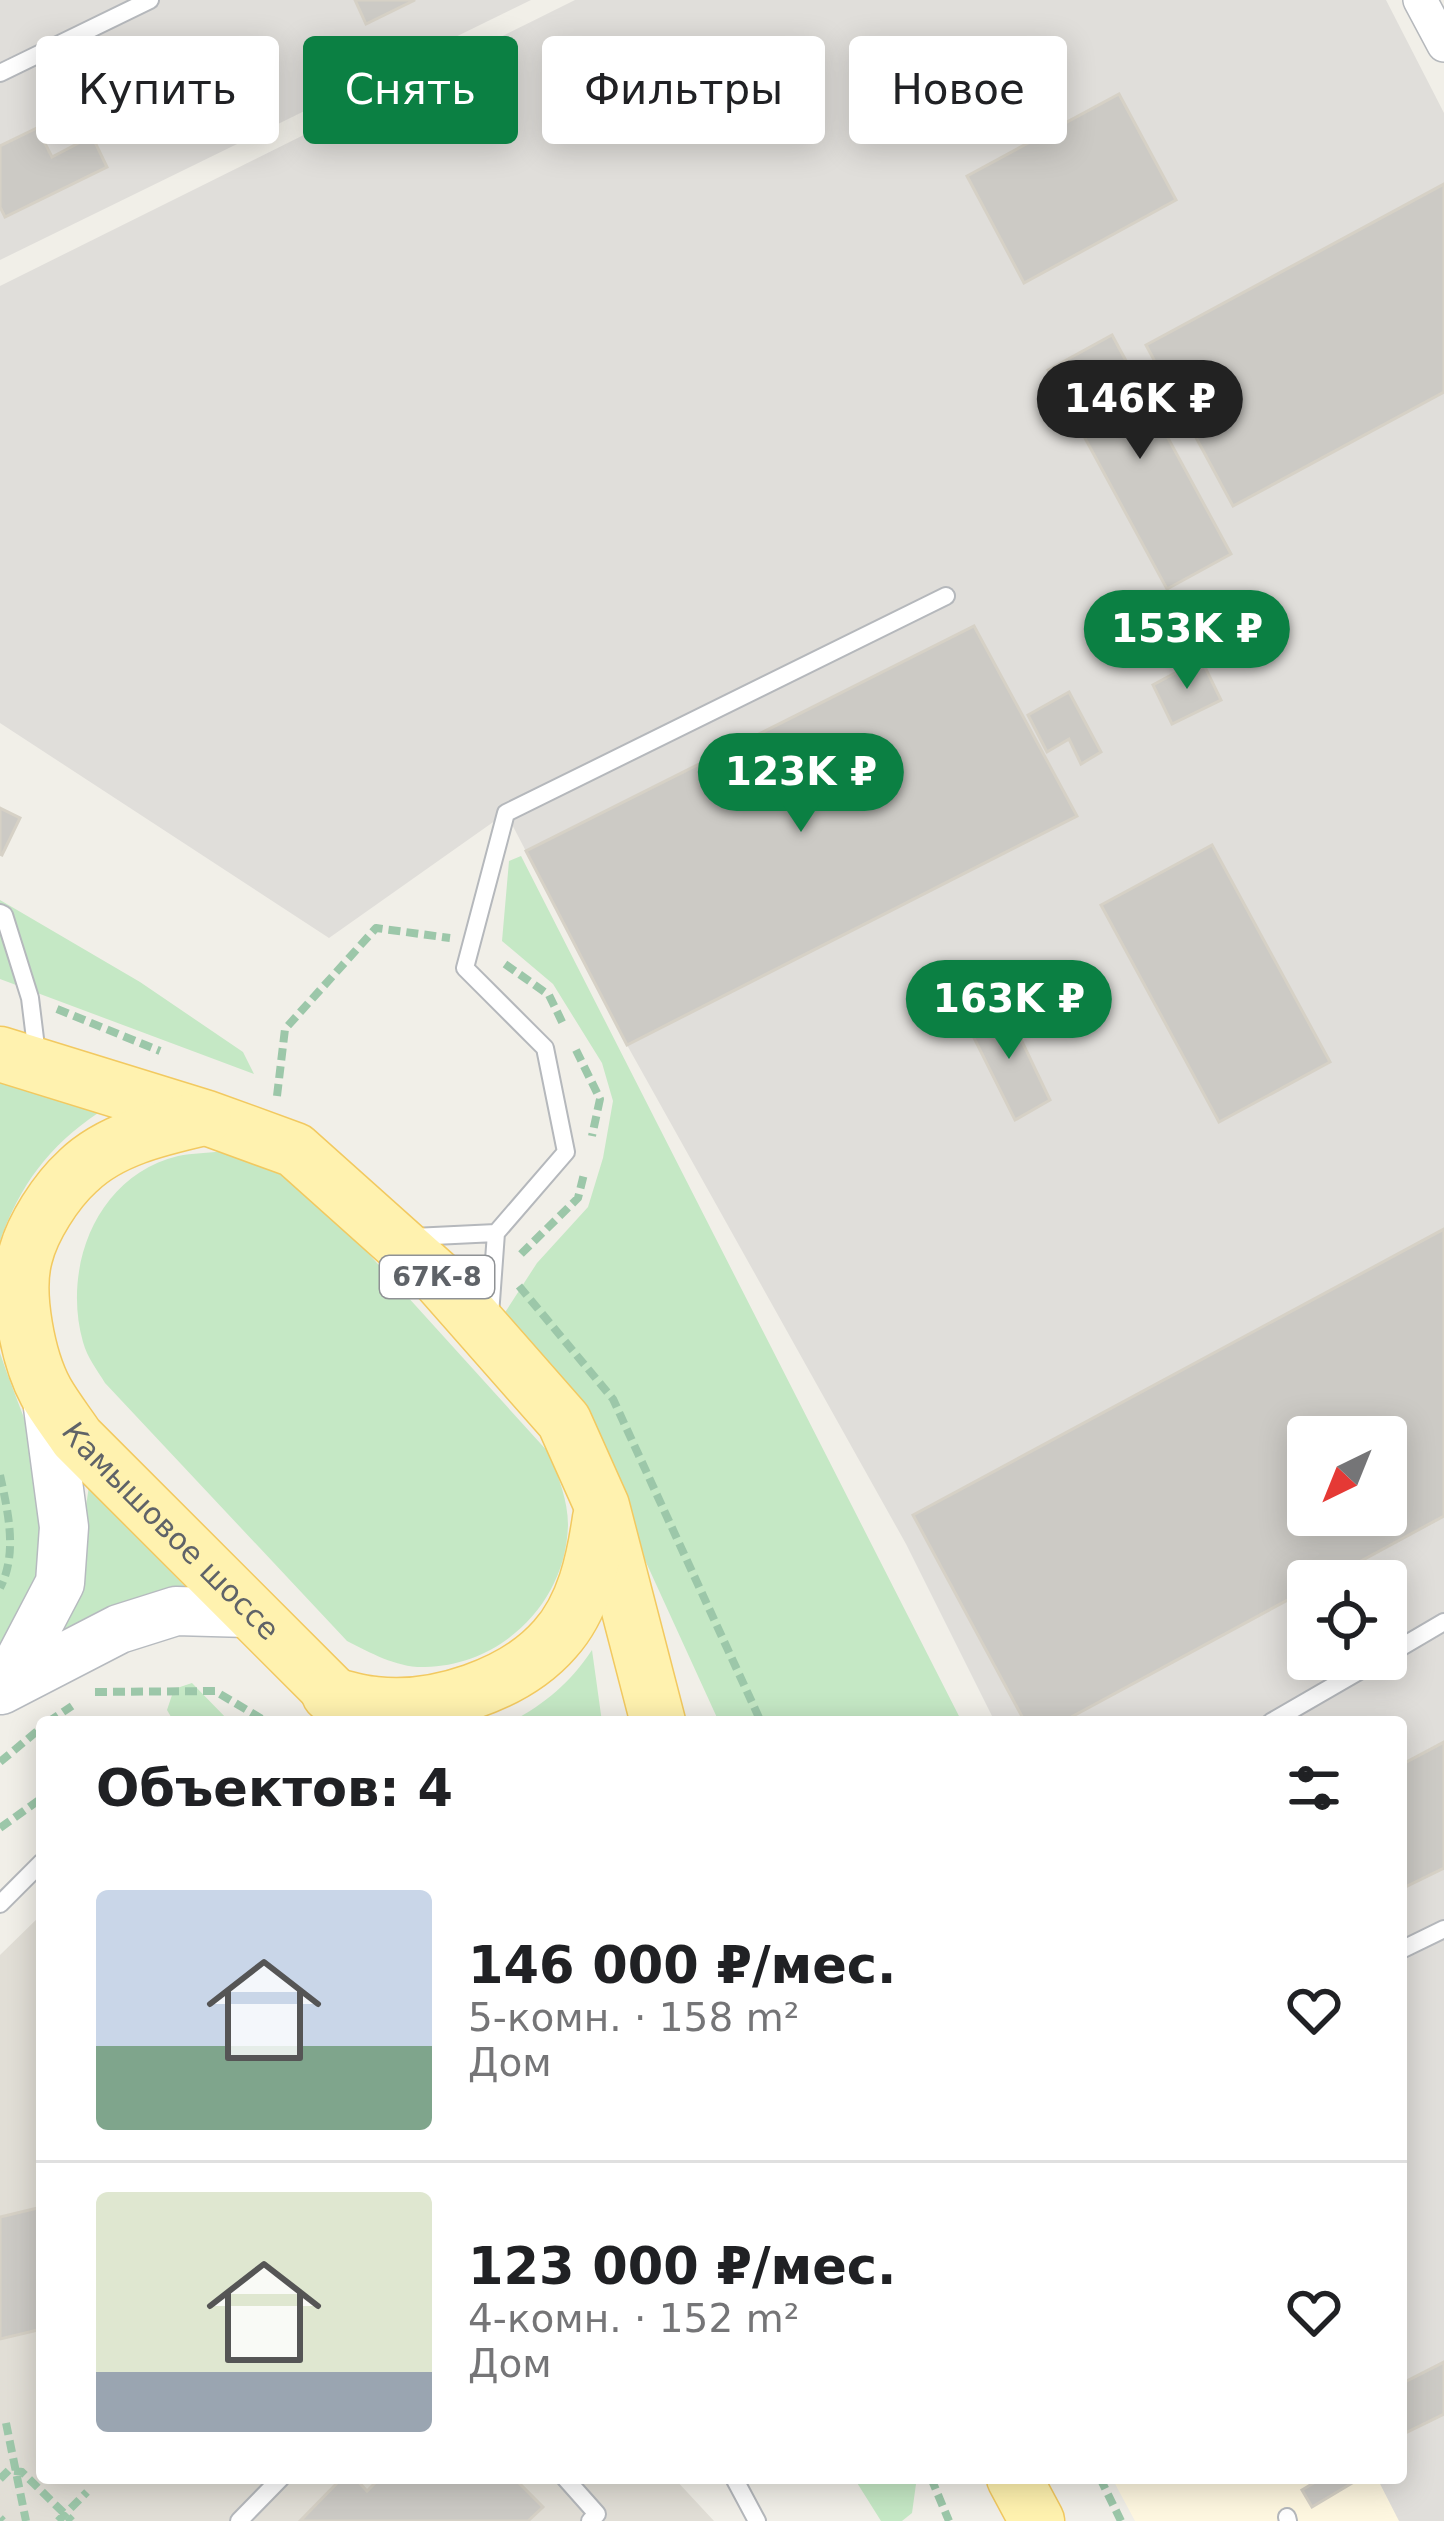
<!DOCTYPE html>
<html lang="ru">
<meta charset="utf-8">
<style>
body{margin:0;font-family:"DejaVu Sans",sans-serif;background:#f2f2f2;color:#202124;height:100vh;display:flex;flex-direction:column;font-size:45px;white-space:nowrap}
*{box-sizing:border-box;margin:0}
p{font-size:39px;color:#757577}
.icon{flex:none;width:66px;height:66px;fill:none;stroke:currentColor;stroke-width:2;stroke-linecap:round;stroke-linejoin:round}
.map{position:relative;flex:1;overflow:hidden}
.panel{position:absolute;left:36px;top:1716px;width:1371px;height:768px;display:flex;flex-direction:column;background:#fff;border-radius:12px;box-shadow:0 6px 30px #0003}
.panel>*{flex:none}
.top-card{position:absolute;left:36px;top:36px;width:1374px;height:108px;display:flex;gap:24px}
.needle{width:78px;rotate:223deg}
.tools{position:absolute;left:1287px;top:1416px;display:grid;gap:24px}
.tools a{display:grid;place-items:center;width:120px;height:120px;border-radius:12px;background:#fff;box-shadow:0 6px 30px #0003;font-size:60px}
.price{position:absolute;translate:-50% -102px;padding:0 27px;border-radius:42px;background:#0b8043;color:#fff;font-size:39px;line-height:78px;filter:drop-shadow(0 3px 6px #0008)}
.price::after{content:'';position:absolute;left:50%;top:72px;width:36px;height:27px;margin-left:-18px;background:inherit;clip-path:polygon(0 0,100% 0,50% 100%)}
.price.active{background:#222;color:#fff}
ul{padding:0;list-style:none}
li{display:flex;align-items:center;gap:36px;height:300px;padding:0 60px}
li+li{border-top:3px solid #e0e0e0}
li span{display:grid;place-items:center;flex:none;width:336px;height:240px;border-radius:12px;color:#555}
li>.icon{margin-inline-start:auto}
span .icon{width:144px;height:144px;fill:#fffc;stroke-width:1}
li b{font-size:51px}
h2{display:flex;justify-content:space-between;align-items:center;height:144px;padding:0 60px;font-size:51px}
.tag{padding:0 42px;border-radius:12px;background:#fff;box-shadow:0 6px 30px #0003;font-size:42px;line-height:108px}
.tag.active{background:#0b8043;color:#fff}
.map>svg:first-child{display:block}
</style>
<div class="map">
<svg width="1444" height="2521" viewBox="0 0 1444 2521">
<rect width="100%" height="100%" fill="#f1efe8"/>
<path fill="#fef7e0" d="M 1112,2478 L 1401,2478 L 1444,2521 L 1135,2521 Z"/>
<path fill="#e0deda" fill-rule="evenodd" d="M 0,0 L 531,0 L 0,260 Z
M 575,0 L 1386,0 L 1444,113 L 1444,2521 L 1399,2521 L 1377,2478 L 1401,2478 L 1401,1722 L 995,1722 L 906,1544 L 627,1045 L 506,813 L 329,938 L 0,723 L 0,286 ZM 1308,1437 L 1386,1437 L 1386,1515 L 1308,1515 ZM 1308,1581 L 1386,1581 L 1386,1659 L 1308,1659 Z"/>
<path fill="#e1ded6" d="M 42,1914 L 42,2478 L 674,2478 L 714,2521 L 0,2521 L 0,1955 Z"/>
<path fill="#c5e8c5" d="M 521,856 L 962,1722 L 719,1722 L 592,1444 L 504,1314 L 537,1263 L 588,1207 L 603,1158 L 613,1101 L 602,1063 L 553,984 L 502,941 L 509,861 Z
M 0,900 L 140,982 L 243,1052 L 254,1074 L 0,979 Z
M 0,1079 L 98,1113 C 49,1146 20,1185 0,1241 Z
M 224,1151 L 300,1178 L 550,1454 C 558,1477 568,1500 568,1525 C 566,1603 502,1665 425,1667 C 397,1668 371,1653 347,1641 L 105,1383 C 97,1370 87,1357 83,1342 C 62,1268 96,1176 178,1156 C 192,1153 209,1153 224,1151 Z
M 0,1353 C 15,1398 36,1443 47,1488 C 59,1538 22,1616 0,1660 Z
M 89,1486 L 196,1598 L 40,1655 L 77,1566 Z
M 592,1650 L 602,1722 L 511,1722 C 546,1703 570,1683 592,1650 Z
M 192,1683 L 230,1722 L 174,1722 L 167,1710 L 174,1689 Z
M 854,2478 L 911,2478 L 916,2484 L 912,2513 L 902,2521 L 881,2521 Z"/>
<path fill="#cccac5" stroke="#d6d1c6" stroke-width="3" fill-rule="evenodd" d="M 355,0 L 415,0 L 366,24 Z
M 1119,94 L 1176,200 L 1024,283 L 967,176 Z
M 37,128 L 52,157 L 92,136 L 107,167 L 5,217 L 0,207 L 0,146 Z
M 1444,184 L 1444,392 L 1233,506 L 1146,345 Z
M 1112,335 L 1231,554 L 1167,589 L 1048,370 Z
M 974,626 L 1077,816 L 627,1045 L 526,851 Z
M 1201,659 L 1221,700 L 1172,724 L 1153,685 Z
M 1069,692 L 1101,752 L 1081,764 L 1069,739 L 1047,752 L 1028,715 Z
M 0,808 L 20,818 L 2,855 L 0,854 Z
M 1212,845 L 1330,1062 L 1219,1122 L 1101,905 Z
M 1004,1004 L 1050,1100 L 1015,1120 L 967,1024 Z
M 1444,1229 L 1444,1516 L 1324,1581 L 1308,1581 L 1308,1589 L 1062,1722 L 1025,1722 L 913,1515 ZM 1308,1437 L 1386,1437 L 1386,1515 L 1308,1515 Z
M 1444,1742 L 1444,1868 L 1401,1889 L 1401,1765 Z
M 42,2207 L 42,2329 L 0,2339 L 0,2217 Z
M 1444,2362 L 1444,2414 L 1401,2435 L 1401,2384 Z
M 342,2478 L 355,2478 L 367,2491 L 380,2478 L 514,2478 L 543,2507 L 528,2521 L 300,2521 Z
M 1322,2478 L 1359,2478 L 1359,2479 L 1312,2507 L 1302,2490 Z"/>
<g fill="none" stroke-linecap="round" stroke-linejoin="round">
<g stroke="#b5b8bc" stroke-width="20">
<path id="lane" d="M 0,73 L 150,0
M 0,913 L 4,915 L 30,998 L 37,1055
M 496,1233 L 566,1152 L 545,1048 L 465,968 L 506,813 L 946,596
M 413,1237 L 496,1233 L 490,1315
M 1386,1656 L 1444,1622
M 1271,1722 L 1380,1659
M 0,1904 L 42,1862
M 1401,1950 L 1444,1929
M 565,2478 L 597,2514 L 590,2521
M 734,2478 L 757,2521
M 1287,2517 L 1288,2521
M 239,2521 L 281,2478"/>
</g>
<g stroke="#b5b8bc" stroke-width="36">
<path id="street" d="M 1420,0 L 1444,45"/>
</g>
<g stroke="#b6babf" stroke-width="51">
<path id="secondary" d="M 7,1684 L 60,1583 L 64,1527 L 46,1392
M 1,1690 L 119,1629 L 176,1611 L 248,1613"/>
</g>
<g stroke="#f2c960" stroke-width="57">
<g id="primary">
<path d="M 0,1054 L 207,1118 L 295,1150 L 438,1278 L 564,1421 L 602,1506 L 658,1722"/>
<path id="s1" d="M 204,1118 C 161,1128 111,1139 78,1171 C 56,1191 32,1228 25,1257 C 15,1294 28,1359 46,1392 C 55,1408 67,1423 77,1438 L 361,1722"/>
<path d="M 329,1694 C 344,1698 360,1703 375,1704 C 435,1711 515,1685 555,1639 C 584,1607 594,1560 600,1518"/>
<path d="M 1014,2478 L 1037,2521"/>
</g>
</g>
<path stroke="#9cc7a9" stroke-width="8" stroke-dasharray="12 6" stroke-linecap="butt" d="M 505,964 L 549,995 L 564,1026
M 57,1009 L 160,1051
M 576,1050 L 600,1099 L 592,1136
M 277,1096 L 285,1029 L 376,928 L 450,938
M 521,1254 L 578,1198 L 584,1174
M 519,1286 L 613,1399 L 761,1722
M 0,1475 C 8,1512 18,1553 0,1588
M 95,1692 L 215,1691 L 267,1722
M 48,1722 L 72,1706
M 0,1762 L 42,1727
M 0,1828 L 42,1798
M 6,2423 L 26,2521
M 931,2478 L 949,2521
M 1100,2478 L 1121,2521
M 0,2479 L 9,2470 L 22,2472 L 72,2521
M 0,2518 L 3,2521
M 58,2521 L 87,2492"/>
<use href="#lane" stroke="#fff" stroke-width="16"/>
<use href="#street" stroke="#fff" stroke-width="33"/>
<use href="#secondary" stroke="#fff" stroke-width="48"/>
<use href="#primary" stroke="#fff2af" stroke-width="54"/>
</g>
<g text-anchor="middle" stroke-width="9" stroke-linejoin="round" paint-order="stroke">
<rect fill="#fff" stroke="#8f9295" stroke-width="3" x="380" y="1256" width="114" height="42" rx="9"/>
<g font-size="27" font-weight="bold" fill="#5f6368">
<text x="437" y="1286">67К-8</text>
</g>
<g font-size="30" fill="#5f6368" stroke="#fff">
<text dy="10" stroke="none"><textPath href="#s1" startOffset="567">Камышовое шоссе</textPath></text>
</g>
</g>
</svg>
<div class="tools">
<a><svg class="needle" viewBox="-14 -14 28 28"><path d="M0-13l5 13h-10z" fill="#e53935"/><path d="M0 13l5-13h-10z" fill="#757577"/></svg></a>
<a><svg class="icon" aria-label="locate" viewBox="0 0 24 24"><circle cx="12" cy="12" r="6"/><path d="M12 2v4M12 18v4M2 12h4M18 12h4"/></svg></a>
</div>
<b class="price active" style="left:1140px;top:462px">146K ₽</b>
<b class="price" style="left:1187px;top:692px">153K ₽</b>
<b class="price" style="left:801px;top:835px">123K ₽</b>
<b class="price" style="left:1009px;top:1062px">163K ₽</b>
<div class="top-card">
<a class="tag">Купить</a>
<a class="tag active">Снять</a>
<a class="tag">Фильтры</a>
<a class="tag">Новое</a>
</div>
<section class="panel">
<h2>Объектов: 4<svg class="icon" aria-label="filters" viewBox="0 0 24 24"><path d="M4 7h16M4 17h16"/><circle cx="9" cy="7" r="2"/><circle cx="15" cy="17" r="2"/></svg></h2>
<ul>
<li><span style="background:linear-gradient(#c9d6e8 65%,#7fa58c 0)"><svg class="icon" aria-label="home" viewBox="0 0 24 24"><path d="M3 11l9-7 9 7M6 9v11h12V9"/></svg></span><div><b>146 000 ₽/мес.</b><p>5-комн. · 158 m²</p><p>Дом</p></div><svg class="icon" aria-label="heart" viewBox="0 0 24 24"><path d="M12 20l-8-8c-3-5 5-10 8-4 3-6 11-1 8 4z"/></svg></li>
<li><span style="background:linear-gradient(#dfe7d0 75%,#9aa5b1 0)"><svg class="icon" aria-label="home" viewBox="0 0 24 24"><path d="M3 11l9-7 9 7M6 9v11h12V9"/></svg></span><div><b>123 000 ₽/мес.</b><p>4-комн. · 152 m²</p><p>Дом</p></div><svg class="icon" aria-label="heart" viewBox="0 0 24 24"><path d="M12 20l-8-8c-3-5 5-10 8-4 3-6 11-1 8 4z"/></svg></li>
</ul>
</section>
</div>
